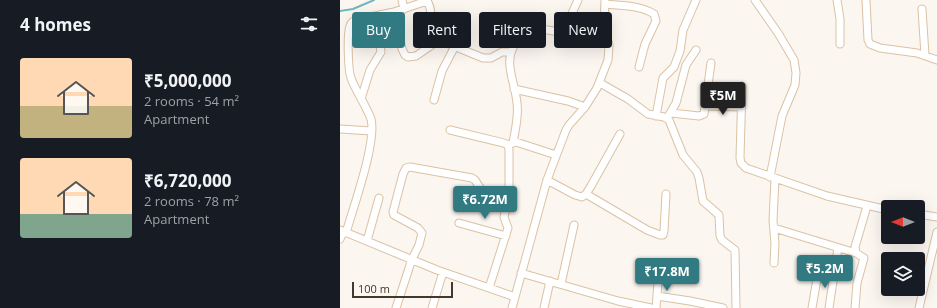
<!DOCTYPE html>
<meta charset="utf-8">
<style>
body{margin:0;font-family:"Open Sans",sans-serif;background:#20242c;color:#f1f3f6;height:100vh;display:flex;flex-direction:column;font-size:15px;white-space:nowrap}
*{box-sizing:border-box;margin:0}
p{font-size:13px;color:#9ea1a6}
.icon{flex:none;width:22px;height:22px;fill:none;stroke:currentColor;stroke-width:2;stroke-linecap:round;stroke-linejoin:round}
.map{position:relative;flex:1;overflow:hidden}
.drawer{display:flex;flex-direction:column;background:#171b24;width:340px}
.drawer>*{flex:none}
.top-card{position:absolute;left:12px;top:12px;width:380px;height:36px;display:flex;gap:8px}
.needle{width:26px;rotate:270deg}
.buttons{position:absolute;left:541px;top:200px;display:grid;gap:8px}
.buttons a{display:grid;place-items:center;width:44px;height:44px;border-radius:4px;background:#171b24;box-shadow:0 4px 16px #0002;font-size:20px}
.scale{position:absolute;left:12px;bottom:10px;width:101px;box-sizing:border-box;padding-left:4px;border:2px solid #42382c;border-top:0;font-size:11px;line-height:14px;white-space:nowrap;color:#42382c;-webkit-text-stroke:3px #fbf6f0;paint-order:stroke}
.price{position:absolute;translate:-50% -34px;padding:0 9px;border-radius:4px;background:#317a81;color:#fff;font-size:13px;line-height:26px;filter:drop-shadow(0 1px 2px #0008)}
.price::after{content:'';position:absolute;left:50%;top:24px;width:12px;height:9px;margin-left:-6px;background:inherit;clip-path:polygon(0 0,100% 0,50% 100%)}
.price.on{background:#222;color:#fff}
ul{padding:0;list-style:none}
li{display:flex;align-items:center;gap:12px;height:100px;padding:0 20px}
li span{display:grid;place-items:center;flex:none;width:112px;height:80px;border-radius:4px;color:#555}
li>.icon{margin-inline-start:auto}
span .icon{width:48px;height:48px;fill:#fffc;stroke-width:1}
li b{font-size:17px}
h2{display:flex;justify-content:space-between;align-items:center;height:48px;padding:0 20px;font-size:17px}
.pill{padding:0 14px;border-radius:4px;background:#171b24;box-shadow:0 4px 16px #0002;font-size:14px;line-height:36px}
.pill.on{background:#317a81;color:#fff}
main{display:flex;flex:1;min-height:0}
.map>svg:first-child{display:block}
</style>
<main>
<section class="drawer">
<h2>4 homes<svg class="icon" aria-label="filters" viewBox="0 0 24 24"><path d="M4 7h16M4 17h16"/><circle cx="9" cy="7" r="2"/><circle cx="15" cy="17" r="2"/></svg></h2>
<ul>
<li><span style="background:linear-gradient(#ffd9b3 60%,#c2b280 0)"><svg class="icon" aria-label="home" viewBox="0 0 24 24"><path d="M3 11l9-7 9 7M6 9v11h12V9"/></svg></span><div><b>₹5,000,000</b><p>2 rooms · 54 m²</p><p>Apartment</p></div></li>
<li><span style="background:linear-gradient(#ffd9b3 70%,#7fa58c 0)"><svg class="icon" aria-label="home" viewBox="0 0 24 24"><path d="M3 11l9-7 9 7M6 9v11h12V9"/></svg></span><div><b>₹6,720,000</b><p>2 rooms · 78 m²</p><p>Apartment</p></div></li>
</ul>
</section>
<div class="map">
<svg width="597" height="308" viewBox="0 0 597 308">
<rect width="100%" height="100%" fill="#fbf6f0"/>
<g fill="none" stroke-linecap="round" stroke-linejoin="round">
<path stroke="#70b9c1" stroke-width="2" d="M 0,11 L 13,9 L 34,0"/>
<g stroke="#dbc2a4" stroke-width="9">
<path id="minor" d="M 62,0 L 64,9
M 415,0 L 438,33 L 454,60 L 456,73 L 455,85 L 442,116 L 430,177
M 497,0 L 500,19 L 500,44
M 526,0 L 528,40 L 530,44 L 540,48 L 577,53 L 597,60
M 265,4 C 281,6 300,5 314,14 L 316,21 L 305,44 L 299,67
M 582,9 L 585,55
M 54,12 L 62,49 L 65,55 L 68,57 L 76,56 L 99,40
M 260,83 L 288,99 L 308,114 L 324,117 L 329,120 L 343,155 L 357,172 L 359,178 L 363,201 L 379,215 L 380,236 L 382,240 L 395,250 L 396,308
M 402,86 L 400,158 L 401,163 L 406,168 L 487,196 L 548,210
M 174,89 L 228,101 L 245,107
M 21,99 L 30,70 L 41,52 L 36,16
M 94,100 L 102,71 L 115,46
M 365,106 L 401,107
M 331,113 L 359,116 L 364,114 L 371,63
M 329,115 L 336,103 L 346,65 L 356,50
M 316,116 L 323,78 L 334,67 L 340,51 L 343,30 L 356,0
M 0,129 L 31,131
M 110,130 L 164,143 L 168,145 L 169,150 L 169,194 L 164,217 L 168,228 L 149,288
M 173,143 C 175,130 179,116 177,103 C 175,80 161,60 178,40 C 183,35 189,30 196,28 L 219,32 L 224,31 L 238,0
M 170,144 L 176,142 L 216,155
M 207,180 L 235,195 L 242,197 L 246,194 L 251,186 L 280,134
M 246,194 L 307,230 L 320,235 L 323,235 L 324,231 L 326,194
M 578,214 L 597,217
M 119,223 L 166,236
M 434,228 L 516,253
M 0,230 L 97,270 L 175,297
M 6,233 C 13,208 37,142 31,119 C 26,105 16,92 11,78 C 8,70 7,34 10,26 C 11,22 13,21 16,20 L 54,12 L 87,1 C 95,11 87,32 99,40 L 143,58 L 151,58 L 162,52 L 171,52
M 0,239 L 3,232
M 27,241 L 39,198
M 434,263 L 435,244 L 433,220 L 435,179
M 181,273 L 278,301 L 311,308
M 221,284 L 234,225
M 317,296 L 350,301 L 383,308
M 56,308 L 72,259 L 79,245 L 82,233 L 78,228 L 54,215 L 53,212 L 63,174 L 66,168 L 70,167 L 132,178 L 135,180 L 145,196 L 166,208
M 92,308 L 103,272
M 172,308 L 207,180 L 226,130 L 229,125 L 245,107 L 257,88 L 268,60 L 269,45 L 264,27 L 265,0
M 204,308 L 210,281
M 316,308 L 318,283 L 322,272
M 472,308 L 479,267
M 489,308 L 498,248
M 515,308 L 517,283 L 524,258 L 516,253 L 515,247 L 527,206
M 579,308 L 597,232"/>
</g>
<use href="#minor" stroke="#fff" stroke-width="7"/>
</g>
</svg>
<div class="buttons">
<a><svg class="needle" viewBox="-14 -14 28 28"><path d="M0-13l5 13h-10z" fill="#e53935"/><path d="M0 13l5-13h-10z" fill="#9ea1a6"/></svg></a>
<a><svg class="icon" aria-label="layers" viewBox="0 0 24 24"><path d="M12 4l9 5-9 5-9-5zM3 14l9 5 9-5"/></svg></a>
</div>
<div class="scale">100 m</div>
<b class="price on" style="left:383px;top:116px">₹5M</b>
<b class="price" style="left:145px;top:220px">₹6.72M</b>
<b class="price" style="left:485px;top:289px">₹5.2M</b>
<b class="price" style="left:327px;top:292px">₹17.8M</b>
<div class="top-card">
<a class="pill on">Buy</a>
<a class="pill">Rent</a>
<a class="pill">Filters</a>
<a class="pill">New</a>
</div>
</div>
</main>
